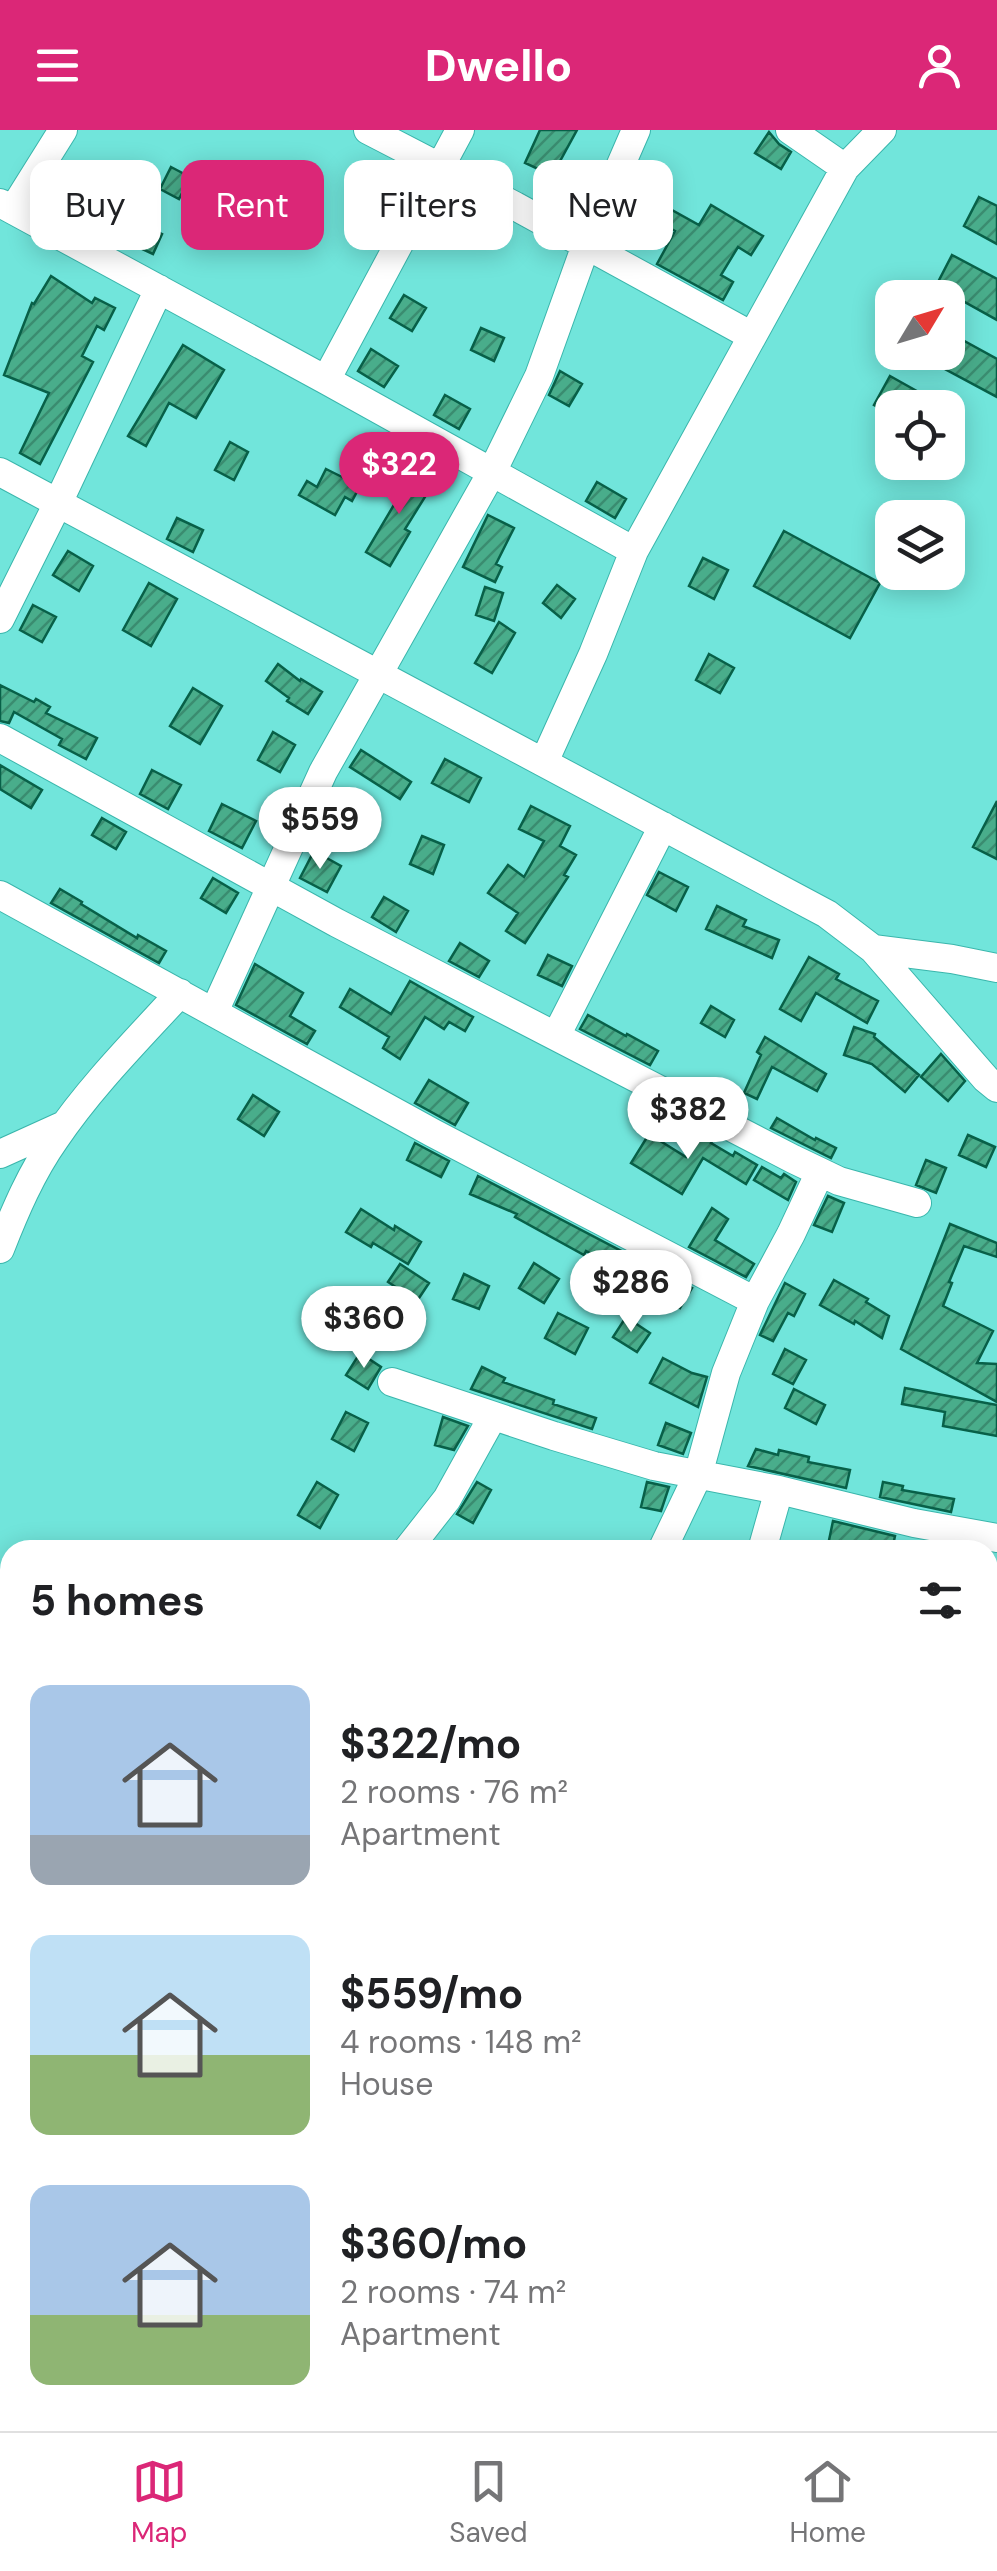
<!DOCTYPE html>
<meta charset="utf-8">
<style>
body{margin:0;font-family:"DM Sans",sans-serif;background:#f6f6f6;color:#202124;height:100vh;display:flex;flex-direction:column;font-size:38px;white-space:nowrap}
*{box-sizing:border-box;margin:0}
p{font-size:32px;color:#757577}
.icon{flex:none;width:55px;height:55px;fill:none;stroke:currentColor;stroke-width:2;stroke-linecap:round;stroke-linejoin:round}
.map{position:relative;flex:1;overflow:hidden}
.drawer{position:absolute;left:0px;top:1410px;width:998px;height:892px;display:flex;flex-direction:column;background:#fff;border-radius:30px 30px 0 0;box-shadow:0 5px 25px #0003}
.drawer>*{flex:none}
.hud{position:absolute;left:30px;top:30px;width:938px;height:90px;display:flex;gap:20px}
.needle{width:65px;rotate:52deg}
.tools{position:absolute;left:875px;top:150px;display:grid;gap:20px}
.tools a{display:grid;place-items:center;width:90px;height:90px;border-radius:20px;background:#fff;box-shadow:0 5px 25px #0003;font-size:50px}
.price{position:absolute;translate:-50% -85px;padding:0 22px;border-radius:35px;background:#fff;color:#222;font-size:32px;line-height:65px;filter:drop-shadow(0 2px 5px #0008)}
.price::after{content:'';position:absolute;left:50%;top:60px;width:30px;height:22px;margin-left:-15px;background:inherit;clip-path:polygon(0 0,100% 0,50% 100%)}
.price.selected{background:#db2777;color:#fff}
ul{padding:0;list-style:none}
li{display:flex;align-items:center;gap:30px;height:250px;padding:0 30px}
li span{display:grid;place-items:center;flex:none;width:280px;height:200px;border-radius:20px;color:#555}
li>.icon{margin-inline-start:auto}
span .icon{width:120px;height:120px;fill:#fffc;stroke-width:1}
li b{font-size:42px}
h2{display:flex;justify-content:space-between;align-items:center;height:120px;padding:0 30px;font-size:42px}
.pill{padding:0 35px;border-radius:20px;background:#fff;box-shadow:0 5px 25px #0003;font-size:35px;line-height:90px}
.pill.selected{background:#db2777;color:#fff}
header{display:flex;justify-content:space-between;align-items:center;height:130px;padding:0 30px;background:#db2777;color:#fff;font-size:45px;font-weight:800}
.tabs{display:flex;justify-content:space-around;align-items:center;height:140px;border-top:2px solid #e0e0e0;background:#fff;font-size:28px;color:#757577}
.tabs a{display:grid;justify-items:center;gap:5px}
.tabs .selected{color:#db2777}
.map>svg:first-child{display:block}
</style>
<header><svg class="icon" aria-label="menu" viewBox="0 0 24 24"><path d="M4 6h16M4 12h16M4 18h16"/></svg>Dwello<svg class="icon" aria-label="person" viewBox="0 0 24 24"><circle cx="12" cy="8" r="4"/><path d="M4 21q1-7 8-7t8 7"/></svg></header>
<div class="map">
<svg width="997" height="2301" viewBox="0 0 997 2301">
<defs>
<pattern id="building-hatch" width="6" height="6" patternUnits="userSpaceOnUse" patternTransform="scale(2.5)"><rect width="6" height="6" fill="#49ad8b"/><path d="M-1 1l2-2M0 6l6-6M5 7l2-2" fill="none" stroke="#3a8c70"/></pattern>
</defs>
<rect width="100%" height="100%" fill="#71e5db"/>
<path fill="url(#building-hatch)" stroke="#086048" stroke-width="2.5" d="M 540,0 L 577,0 L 553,44 L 550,42 L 549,44 L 525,33 Z
M 769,2 L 779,14 L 791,22 L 781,39 L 755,23 Z
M 171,37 L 190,47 L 179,69 L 160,59 Z
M 363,39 L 387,56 L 375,73 L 351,57 Z
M 268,46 L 278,53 L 248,105 L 234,97 Z
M 636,60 L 699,95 L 711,75 L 763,106 L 751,125 L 738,117 L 721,145 L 733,152 L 723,170 L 657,134 L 675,101 L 628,75 Z
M 979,67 L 997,76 L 997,114 L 964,96 Z
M 135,91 L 162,104 L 153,124 L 125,111 Z
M 952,125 L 997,149 L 997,190 L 936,156 Z
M 51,146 L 92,173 L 95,168 L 115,178 L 104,200 L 97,196 L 82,226 L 93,232 L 40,334 L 20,323 L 49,263 L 4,245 L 32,173 L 34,174 Z
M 404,165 L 426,178 L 412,201 L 390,188 Z
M 481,198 L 504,208 L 494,231 L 471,220 Z
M 948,202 L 997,229 L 997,267 L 913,222 L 948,222 Z
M 183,215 L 224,240 L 196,288 L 169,273 L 146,316 L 128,306 Z
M 371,219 L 398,236 L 384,257 L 358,241 Z
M 560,241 L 582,254 L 569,276 L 549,265 Z
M 890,246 L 947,278 L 892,278 L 892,285 L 874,275 Z
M 445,265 L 470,279 L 459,299 L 434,285 Z
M 230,312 L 248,322 L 234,350 L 215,340 Z
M 404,338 L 433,354 L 405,399 L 410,402 L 390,436 L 366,422 L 401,363 L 392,358 Z
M 326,339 L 360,356 L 352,371 L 345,367 L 335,385 L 299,365 L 307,351 L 317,357 Z
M 597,352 L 626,369 L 615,388 L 586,371 Z
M 488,385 L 514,398 L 496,434 L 502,437 L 495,452 L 463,437 Z
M 177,388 L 203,400 L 193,422 L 167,409 Z
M 784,401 L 880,453 L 850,508 L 754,456 Z
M 68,421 L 93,436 L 79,461 L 53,445 Z
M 703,428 L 728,440 L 714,469 L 689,456 Z
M 149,453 L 177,469 L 151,516 L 123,500 Z
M 557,455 L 575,469 L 561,488 L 543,473 Z
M 485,457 L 503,463 L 494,491 L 476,485 Z
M 33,475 L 56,487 L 42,512 L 20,500 Z
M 499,492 L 515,503 L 492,543 L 475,533 Z
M 709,524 L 734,538 L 720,563 L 696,550 Z
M 278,534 L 300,551 L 301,549 L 322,562 L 308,584 L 287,571 L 289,568 L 266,551 Z
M 0,555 L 34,572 L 36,569 L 50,577 L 46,583 L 97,608 L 86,629 L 59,615 L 62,609 L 14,582 L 9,593 L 0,591 Z
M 193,558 L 222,576 L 200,614 L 170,596 Z
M 273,602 L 295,615 L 280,642 L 258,630 Z
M 361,620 L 411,652 L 400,669 L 350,637 Z
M 445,629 L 481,648 L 469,672 L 432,653 Z
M 0,635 L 42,660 L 31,678 L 0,659 Z
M 152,640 L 181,655 L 168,679 L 140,664 Z
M 997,671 L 997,729 L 973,717 Z
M 222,674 L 256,691 L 242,718 L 209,701 Z
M 531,676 L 570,696 L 560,716 L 576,725 L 564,745 L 568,747 L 525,813 L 506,801 L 518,783 L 488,763 L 508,735 L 524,747 L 544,711 L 519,699 Z
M 102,688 L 126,702 L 116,719 L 92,705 Z
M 422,706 L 444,715 L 433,744 L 410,734 Z
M 314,721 L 341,736 L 327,762 L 300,748 Z
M 659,742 L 688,757 L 676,781 L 647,765 Z
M 213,748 L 238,763 L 226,783 L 201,768 Z
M 60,759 L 82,772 L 81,774 L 137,808 L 138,805 L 166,821 L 159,833 L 51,773 Z
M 384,767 L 408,781 L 396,802 L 372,787 Z
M 717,776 L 746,790 L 743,796 L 779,810 L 772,828 L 706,799 Z
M 460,813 L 489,831 L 479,847 L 449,831 Z
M 548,825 L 572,836 L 562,856 L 538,845 Z
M 809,827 L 839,844 L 836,849 L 878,871 L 867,893 L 816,863 L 801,891 L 780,879 Z
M 255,834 L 303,863 L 290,886 L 315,901 L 307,914 L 236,875 Z
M 410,851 L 473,887 L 465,901 L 449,892 L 444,899 L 425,887 L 400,929 L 383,918 L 389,907 L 340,877 L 350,859 L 391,884 Z
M 711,876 L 734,890 L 725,907 L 701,893 Z
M 588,885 L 626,906 L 627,904 L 658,921 L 650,935 L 580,899 Z
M 854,897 L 875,904 L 874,907 L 919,945 L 905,962 L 872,934 L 844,925 Z
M 765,907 L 826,944 L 817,961 L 772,937 L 757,969 L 744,963 L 761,925 L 757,922 Z
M 941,924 L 965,951 L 948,971 L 921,947 Z
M 429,950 L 468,973 L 455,995 L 415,973 Z
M 253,965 L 279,982 L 264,1006 L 238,989 Z
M 777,988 L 815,1010 L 816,1008 L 836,1018 L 831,1028 L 771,998 Z
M 701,1001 L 714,1008 L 711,1013 L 733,1026 L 735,1022 L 757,1035 L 746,1054 L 703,1028 L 682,1064 L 631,1033 L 649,1004 L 686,1027 Z
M 968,1005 L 995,1017 L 986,1037 L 959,1025 Z
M 415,1013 L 449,1031 L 441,1047 L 407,1030 Z
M 926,1030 L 946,1038 L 936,1063 L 916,1055 Z
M 762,1037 L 781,1048 L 784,1044 L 796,1052 L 788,1070 L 754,1050 Z
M 478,1046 L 692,1158 L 680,1178 L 653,1163 L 655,1159 L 586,1121 L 584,1125 L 515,1087 L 517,1084 L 470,1064 Z
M 828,1066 L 844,1073 L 832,1102 L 814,1095 Z
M 712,1078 L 728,1089 L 715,1110 L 754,1134 L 746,1147 L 689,1117 Z
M 361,1079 L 394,1100 L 395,1096 L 421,1112 L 408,1134 L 373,1113 L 371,1117 L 346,1102 Z
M 950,1094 L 997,1113 L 997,1127 L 964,1116 L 949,1152 L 952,1153 L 943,1176 L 993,1201 L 977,1233 L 997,1234 L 997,1272 L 901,1219 Z
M 534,1133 L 559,1149 L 544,1173 L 519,1158 Z
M 400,1134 L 429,1153 L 417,1171 L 388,1152 Z
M 464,1144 L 489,1156 L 479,1179 L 453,1169 Z
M 834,1150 L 868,1169 L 866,1172 L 889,1186 L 882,1208 L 855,1191 L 854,1194 L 820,1175 Z
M 785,1153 L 805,1164 L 794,1186 L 788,1183 L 773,1211 L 760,1205 Z
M 558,1183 L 588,1198 L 575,1224 L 545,1208 Z
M 626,1187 L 650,1203 L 637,1222 L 613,1207 Z
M 785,1219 L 806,1230 L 793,1254 L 773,1244 Z
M 360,1223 L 381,1237 L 368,1259 L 346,1245 Z
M 663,1228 L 692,1243 L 707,1247 L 698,1277 L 650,1253 Z
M 482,1237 L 505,1248 L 503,1252 L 554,1270 L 553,1274 L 596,1288 L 592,1299 L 471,1259 Z
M 905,1258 L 997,1275 L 997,1306 L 943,1296 L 945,1282 L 902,1274 Z
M 794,1259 L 825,1275 L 816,1294 L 785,1278 Z
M 346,1282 L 368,1293 L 354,1321 L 332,1309 Z
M 443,1287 L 468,1296 L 454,1320 L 435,1315 Z
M 666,1293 L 691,1303 L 683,1324 L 658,1315 Z
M 756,1319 L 778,1325 L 779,1320 L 809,1327 L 808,1332 L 850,1340 L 846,1358 L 748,1336 Z
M 317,1352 L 338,1365 L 320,1398 L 298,1385 Z
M 477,1352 L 491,1360 L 473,1393 L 457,1384 Z
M 647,1352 L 669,1357 L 661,1381 L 641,1377 Z
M 883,1352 L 903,1356 L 902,1360 L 954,1369 L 951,1382 L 880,1367 Z
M 833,1391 L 895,1406 L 892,1420 L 848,1415 L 848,1420 L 827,1420 Z"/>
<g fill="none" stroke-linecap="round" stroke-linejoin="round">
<g stroke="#3ab6ac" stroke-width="30">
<path id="minor" d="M 368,0 L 515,76 L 752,206
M 790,0 L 845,38
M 0,73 L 326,250 L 634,421 L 845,38 L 882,0
M 13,80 L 63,0
M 326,250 L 460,0
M 0,342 L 827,784 L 873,819 L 986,949 L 997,958
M 0,489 L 58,373 L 159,159
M 0,608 L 337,793 L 793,1029 L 839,1051 L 917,1073
M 544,632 L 593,524 L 634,421
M 0,765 L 433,1003 L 755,1171
M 873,819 L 952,829 L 997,838
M 214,882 L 323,642 L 492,342 L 539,246 L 586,115 L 636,0
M 556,906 L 663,696
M 0,1024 L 62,996
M 0,1119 C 15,1081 31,1043 55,1009 C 91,956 137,910 180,863
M 392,1252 L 554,1306 L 654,1336 L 779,1360 L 914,1393 L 997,1408
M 407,1420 L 447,1369 L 493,1286
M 662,1420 L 698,1345 L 726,1243 L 755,1171 L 791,1104 L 820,1042
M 762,1420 L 779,1360
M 988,1534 L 997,1500
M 0,1698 L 10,1703
M 988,1709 L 997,1711
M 0,1824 L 10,1805
M 0,1868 L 10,1874
M 0,2063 L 10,2068
M 988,2122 L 997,2086
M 447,2292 L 464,2301
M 575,2301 L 578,2292
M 768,2301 L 770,2292
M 942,2301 L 944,2292"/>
</g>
<use href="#minor" stroke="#fff" stroke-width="28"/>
</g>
</svg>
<div class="tools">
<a><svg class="needle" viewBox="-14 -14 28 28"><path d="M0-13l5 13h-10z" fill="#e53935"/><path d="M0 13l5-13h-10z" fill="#757577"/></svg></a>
<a><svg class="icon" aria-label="locate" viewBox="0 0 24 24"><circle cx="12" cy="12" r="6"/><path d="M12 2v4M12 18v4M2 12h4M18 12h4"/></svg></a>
<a><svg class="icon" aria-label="layers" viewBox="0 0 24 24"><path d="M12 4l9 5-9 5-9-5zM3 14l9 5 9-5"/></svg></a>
</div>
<b class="price selected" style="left:399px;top:387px">$322</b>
<b class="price" style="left:320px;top:742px">$559</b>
<b class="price" style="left:688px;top:1032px">$382</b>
<b class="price" style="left:631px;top:1205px">$286</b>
<b class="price" style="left:364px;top:1241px">$360</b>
<div class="hud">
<a class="pill">Buy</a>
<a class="pill selected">Rent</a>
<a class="pill">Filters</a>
<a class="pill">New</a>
</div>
<section class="drawer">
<h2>5 homes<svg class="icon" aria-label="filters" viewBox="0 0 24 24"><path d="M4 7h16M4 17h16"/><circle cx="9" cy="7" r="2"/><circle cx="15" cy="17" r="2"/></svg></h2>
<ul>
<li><span style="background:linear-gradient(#a9c7e8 75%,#9aa5b1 0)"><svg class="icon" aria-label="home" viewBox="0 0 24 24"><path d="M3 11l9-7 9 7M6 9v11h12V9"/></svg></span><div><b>$322/mo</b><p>2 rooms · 76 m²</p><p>Apartment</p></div></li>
<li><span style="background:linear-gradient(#bfe0f5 60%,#8fb573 0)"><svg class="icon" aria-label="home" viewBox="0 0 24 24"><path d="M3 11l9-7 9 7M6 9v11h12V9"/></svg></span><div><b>$559/mo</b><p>4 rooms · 148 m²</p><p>House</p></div></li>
<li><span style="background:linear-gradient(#a9c7e8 65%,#8fb573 0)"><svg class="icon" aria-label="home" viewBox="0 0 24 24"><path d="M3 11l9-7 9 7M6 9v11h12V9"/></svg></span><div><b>$360/mo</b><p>2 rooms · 74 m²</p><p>Apartment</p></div></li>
</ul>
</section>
</div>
<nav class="tabs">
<a class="selected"><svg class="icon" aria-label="map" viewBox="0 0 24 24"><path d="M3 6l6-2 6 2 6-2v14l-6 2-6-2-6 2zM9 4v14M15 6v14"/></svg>Map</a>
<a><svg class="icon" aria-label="saved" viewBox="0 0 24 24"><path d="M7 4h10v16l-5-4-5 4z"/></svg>Saved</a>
<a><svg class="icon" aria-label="home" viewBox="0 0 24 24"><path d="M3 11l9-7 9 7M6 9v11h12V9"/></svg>Home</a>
</nav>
